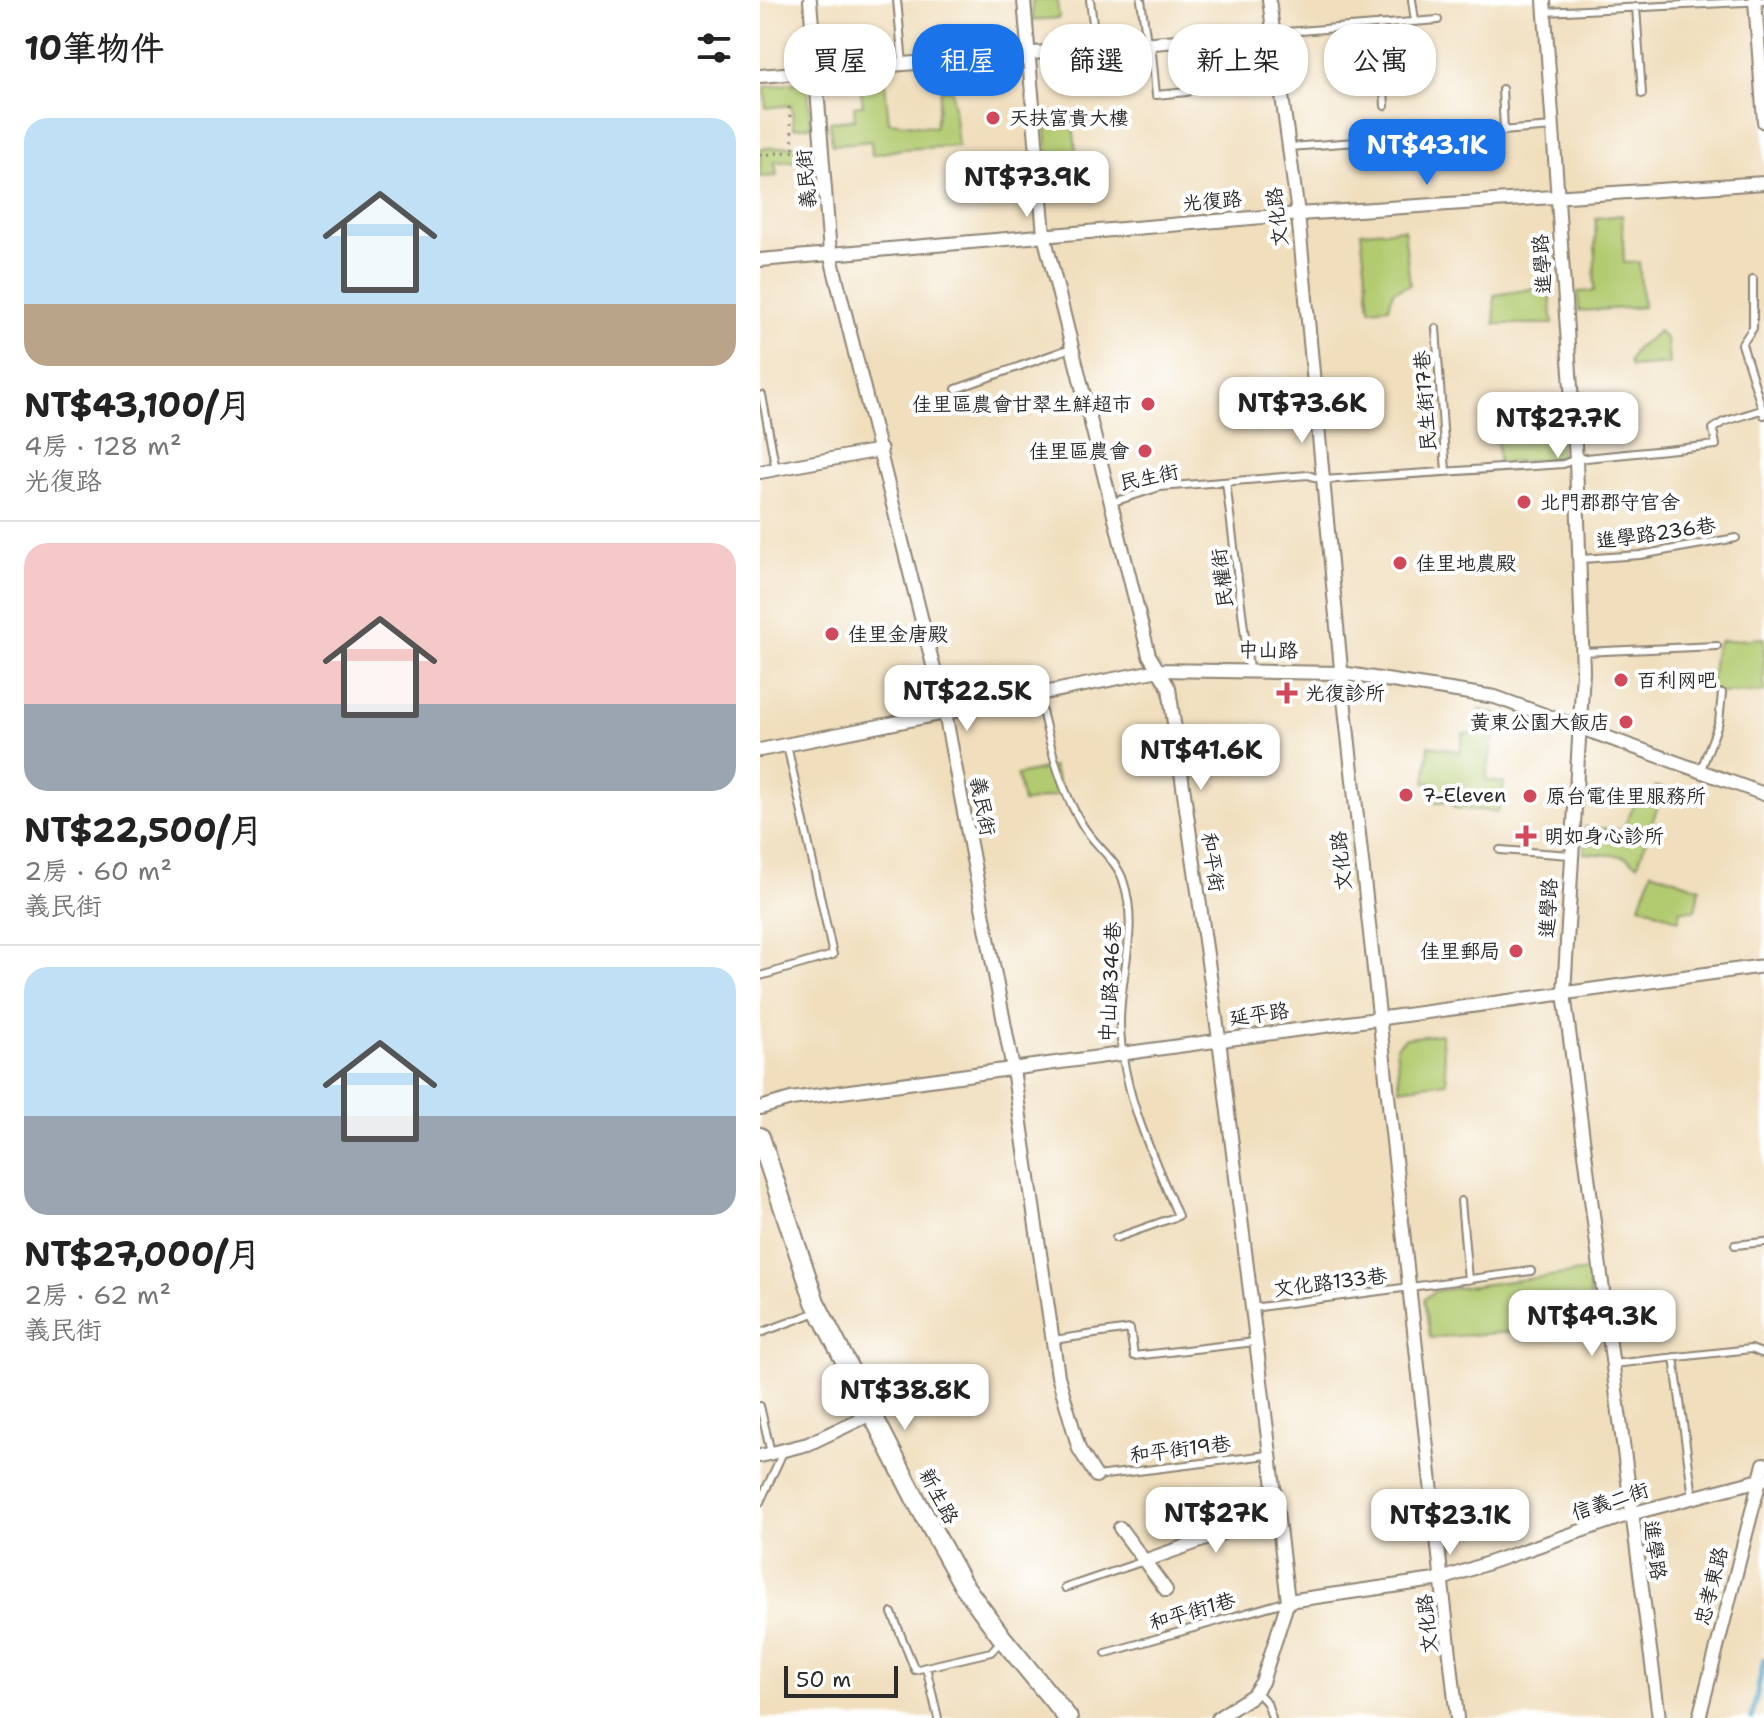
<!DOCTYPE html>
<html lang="zh-TW">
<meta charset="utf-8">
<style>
body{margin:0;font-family:"Shantell Sans","LXGW WenKai TC",sans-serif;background:#f2f2f2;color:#222;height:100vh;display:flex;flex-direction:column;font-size:30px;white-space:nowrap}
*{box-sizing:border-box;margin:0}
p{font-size:26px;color:#767676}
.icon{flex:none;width:44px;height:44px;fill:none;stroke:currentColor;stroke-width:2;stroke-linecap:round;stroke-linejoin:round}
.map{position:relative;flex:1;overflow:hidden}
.side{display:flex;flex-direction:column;background:#fff;width:760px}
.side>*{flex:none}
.banner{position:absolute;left:24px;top:24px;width:760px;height:72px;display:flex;gap:16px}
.scale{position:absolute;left:24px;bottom:20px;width:114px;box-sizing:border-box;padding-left:8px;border:4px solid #2b2b2b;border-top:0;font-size:22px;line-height:28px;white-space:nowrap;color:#2b2b2b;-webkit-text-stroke:6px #fff;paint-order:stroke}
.price{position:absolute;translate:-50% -68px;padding:0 18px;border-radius:16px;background:#fff;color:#222;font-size:26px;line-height:52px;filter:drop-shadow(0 2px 4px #0008)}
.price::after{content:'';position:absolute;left:50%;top:48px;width:24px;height:18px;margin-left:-12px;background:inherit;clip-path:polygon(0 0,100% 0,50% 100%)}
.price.on{background:#1a73e8;color:#fff}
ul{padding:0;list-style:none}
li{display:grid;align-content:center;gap:16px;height:424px;padding:0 24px}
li+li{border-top:2px solid #e0e0e0}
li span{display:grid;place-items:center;height:248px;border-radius:24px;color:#555}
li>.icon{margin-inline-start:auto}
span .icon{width:144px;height:144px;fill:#fffc;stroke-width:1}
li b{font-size:34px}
h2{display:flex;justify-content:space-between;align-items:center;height:96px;padding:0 24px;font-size:34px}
.chip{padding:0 28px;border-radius:32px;background:#fff;box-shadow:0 2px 6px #0004;font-size:28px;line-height:72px}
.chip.on{background:#1a73e8;color:#fff}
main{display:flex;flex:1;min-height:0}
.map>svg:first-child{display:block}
</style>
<main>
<section class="side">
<h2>10筆物件<svg class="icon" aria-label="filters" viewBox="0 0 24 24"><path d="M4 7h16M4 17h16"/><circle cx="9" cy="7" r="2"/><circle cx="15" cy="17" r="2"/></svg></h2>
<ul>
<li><span style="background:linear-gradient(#bfe0f5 75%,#b9a48a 0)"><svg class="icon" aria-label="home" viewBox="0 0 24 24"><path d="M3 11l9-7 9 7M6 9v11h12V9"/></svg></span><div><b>NT$43,100/月</b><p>4房 · 128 m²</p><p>光復路</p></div></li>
<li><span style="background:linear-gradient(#f6c9c9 65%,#9aa5b1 0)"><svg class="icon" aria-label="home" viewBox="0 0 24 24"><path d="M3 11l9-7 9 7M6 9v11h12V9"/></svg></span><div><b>NT$22,500/月</b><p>2房 · 60 m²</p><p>義民街</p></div></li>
<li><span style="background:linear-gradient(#bfe0f5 60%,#9aa5b1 0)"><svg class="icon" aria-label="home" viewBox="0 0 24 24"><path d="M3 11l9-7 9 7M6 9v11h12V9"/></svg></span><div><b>NT$27,000/月</b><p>2房 · 62 m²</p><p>義民街</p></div></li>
</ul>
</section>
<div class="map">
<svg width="1004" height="1718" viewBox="0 0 1004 1718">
<rect width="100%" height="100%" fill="#fff"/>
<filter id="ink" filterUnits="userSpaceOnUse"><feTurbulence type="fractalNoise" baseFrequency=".0125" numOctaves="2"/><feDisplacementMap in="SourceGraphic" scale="16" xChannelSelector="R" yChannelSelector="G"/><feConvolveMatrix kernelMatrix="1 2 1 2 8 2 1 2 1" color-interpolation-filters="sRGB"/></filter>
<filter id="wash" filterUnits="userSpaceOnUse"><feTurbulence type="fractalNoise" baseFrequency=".006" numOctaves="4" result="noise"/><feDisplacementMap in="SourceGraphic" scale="32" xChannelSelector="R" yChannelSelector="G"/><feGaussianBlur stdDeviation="1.8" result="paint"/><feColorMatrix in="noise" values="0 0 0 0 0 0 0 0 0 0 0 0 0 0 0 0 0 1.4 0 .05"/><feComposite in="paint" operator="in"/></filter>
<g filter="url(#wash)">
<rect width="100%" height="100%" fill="#f0debc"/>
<path fill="#b2cb70" stroke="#6e7b4e" stroke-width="2" d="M 272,0 L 297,0 L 299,18 L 273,20 Z
M 124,73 L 129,122 L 175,127 L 181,89 L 192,90 L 198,146 L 142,149 L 112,155 L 111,141 L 72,145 L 70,122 L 95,119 L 94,106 L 103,105 L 99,75 Z
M 43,82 L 48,88 L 51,126 L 34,128 L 31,105 L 6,108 L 5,87 Z
M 312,115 L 318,169 L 289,172 L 285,118 Z
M 49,144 L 51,161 L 15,162 L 17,176 L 0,177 L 0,149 Z
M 862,215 L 864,263 L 879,262 L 883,307 L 819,311 L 818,292 L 834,291 L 836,218 Z
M 644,229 L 650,285 L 633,291 L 629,307 L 610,309 L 601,232 Z
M 789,286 L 793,324 L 735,324 L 734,295 Z
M 899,331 L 907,341 L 909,364 L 871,367 L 869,362 L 874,351 Z
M 799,424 L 801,458 L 738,463 L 737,430 Z
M 1004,638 L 1004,692 L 950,693 L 955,649 L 960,641 Z
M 720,709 L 737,714 L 726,780 L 744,783 L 738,812 L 693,808 L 692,801 L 674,802 L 672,783 L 665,783 L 669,745 L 700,752 L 703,733 L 715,734 Z
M 293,767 L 302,794 L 263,803 L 257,775 Z
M 896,786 L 904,788 L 878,864 L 863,856 L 824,853 L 825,827 L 862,830 L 879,796 L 893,797 Z
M 892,871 L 940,888 L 935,910 L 920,910 L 919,920 L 880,905 Z
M 681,1034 L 687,1082 L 640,1088 L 636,1047 L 646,1038 Z
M 827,1271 L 834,1326 L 670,1338 L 664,1299 L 675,1291 Z"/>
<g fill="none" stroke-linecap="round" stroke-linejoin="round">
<path stroke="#4fa5cb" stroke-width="5" d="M 992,1718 L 1004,1659"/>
</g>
</g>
<g filter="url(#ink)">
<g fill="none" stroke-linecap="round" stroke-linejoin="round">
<g stroke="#8e8474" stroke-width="10">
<path id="lane" d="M 137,0 L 143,64
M 330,0 L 336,47
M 381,0 L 387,43
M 652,0 L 655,21
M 876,7 L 882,94
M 785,12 L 1004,1
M 620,24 L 625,106
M 514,33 L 678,20
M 391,43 L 396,95 L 427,92
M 742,89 L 744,131
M 530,147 L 793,127
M 993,279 L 993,328 L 982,344 L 1004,415
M 676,328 L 686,472
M 196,389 L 311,348
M 2,395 L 16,470
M 466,482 L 489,669
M 350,503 L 400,487 L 548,475 L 563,480 L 803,464 L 816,459 L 956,445 L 953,429 L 963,422 L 1004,409
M 821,559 L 880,555 L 976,538
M 822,652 L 957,646
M 278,694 C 289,739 298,786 323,826 C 334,844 357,861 363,880 C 380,930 359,975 360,1025 C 362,1093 392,1154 418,1216 L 356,1238
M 940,772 L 959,722 L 962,693
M 740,850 L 811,855
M 0,976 L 73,955 L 27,745
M 701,1201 L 708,1280
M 975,1245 L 1004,1242
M 492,1308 L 771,1271
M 0,1333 L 57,1312
M 293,1340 L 370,1329 L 374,1356 L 495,1342
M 914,1357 L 933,1497
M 853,1364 L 991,1349 L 1004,1354
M 0,1406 L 11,1453
M 337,1476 L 508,1455
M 0,1502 L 24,1450
M 305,1588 L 384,1561
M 132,1613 L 155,1670 L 166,1667
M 346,1653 L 528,1601
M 496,1691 L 507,1703 L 512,1718
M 178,1718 L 166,1667 L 231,1652 L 240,1642"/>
</g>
<g stroke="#8e8474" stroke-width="16">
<path id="street" d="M 50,0 L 70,253 L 185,713 L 253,1069 L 298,1376 L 319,1449 L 336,1476
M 264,0 L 284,235 L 389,655 L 409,688 L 459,1039 L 528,1601
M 509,0 L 538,214 L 583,690 L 697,1718
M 784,0 L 816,459 L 823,672 L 804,993 L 899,1718
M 995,0 L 1004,122
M 0,76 L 513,33
M 0,260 L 538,214 L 1004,183
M 0,472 L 121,450
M 0,750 L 399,670 L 581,673 L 735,697 L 1004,794
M 0,1108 L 31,1099 L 1004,966
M 0,1456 L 48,1444 L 111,1414
M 360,1528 L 406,1590
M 384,1561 L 516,1514
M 458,1718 L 493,1695 L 502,1682 L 528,1601 L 682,1579 L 870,1514 L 1004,1479
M 939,1718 L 1004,1464"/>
</g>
<g stroke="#8e8474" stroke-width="22">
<path id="secondary" d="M 0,1137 L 55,1302 L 157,1502 L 202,1583 L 243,1639 L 308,1718"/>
</g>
<path stroke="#8e8474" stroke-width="3" stroke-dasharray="2 6" stroke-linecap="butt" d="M 29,107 L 34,151
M 0,155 L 47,150"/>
<use href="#lane" stroke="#fff" stroke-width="6"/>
<use href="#street" stroke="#fff" stroke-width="12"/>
<use href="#secondary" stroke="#fff" stroke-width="18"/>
</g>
</g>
<g fill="#d1495b" stroke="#fff" stroke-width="3">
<circle cx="233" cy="118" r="8"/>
<circle cx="388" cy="404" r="8"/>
<circle cx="385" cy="451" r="8"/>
<circle cx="764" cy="502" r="8"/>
<circle cx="640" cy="563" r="8"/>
<circle cx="72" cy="634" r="8"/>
<circle cx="861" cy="680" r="8"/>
<path d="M523 681h8v8h8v8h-8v8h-8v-8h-8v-8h8z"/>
<circle cx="866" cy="722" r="8"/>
<circle cx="646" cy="795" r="8"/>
<circle cx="770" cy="796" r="8"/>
<path d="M762 824h8v8h8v8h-8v8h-8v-8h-8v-8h8z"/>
<circle cx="756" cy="951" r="8"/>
</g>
<g text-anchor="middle" stroke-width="8" stroke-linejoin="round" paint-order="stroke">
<g font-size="20" fill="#2b2b2b" stroke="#fff" text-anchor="start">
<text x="249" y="125">天扶富貴大樓</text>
<text x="372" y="411" text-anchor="end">佳里區農會甘翠生鮮超市</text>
<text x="369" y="458" text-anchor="end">佳里區農會</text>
<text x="780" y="509">北門郡郡守官舍</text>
<text x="656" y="570">佳里地農殿</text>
<text x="88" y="641">佳里金唐殿</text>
<text x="877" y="687">百利网吧</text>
<text x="545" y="700">光復診所</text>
<text x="850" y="729" text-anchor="end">黃東公園大飯店</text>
<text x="662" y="802">7-Eleven</text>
<text x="786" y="803">原台電佳里服務所</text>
<text x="784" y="843">明如身心診所</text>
<text x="740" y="958" text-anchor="end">佳里郵局</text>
</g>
<g font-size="20" fill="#2b2b2b" stroke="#fff">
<text transform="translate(46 179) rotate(-95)" y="7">義民街</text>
<text transform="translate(452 201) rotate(-5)" y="7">光復路</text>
<text transform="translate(517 217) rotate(-97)" y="7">文化路</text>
<text transform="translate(782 264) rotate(-94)" y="7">進學路</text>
<text transform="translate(665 401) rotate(-94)" y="7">民生街17巷</text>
<text transform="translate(389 477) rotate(-12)" y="7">民生街</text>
<text transform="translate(896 533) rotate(-8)" y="7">進學路236巷</text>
<text transform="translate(462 578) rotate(-97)" y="7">民權街</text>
<text transform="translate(508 650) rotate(1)" y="7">中山路</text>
<text transform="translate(223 806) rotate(79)" y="7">義民街</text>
<text transform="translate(581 861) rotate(-96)" y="7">文化路</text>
<text transform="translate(453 862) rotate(82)" y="7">和平街</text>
<text transform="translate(788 908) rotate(-87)" y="7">進學路</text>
<text transform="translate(350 982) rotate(-87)" y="7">中山路346巷</text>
<text transform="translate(499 1014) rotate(-8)" y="7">延平路</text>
<text transform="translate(570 1282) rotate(-7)" y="7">文化路133巷</text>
<text transform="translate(420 1449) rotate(-7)" y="7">和平街19巷</text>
<text transform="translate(179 1496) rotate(62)" y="7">新生路</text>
<text transform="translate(850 1501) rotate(-18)" y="7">信義二街</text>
<text transform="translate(895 1550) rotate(82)" y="7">進學路</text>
<text transform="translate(951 1586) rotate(-76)" y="7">忠孝東路</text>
<text transform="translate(432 1611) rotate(-16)" y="7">和平街1巷</text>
<text transform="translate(667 1624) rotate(-96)" y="7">文化路</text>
</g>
</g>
</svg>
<div class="scale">50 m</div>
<b class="price on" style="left:667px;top:187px">NT$43.1K</b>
<b class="price" style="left:267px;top:219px">NT$73.9K</b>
<b class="price" style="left:542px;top:445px">NT$73.6K</b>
<b class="price" style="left:798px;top:460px">NT$27.7K</b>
<b class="price" style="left:207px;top:733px">NT$22.5K</b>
<b class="price" style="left:441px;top:792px">NT$41.6K</b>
<b class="price" style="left:832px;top:1358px">NT$49.3K</b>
<b class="price" style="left:145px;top:1432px">NT$38.8K</b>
<b class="price" style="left:456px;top:1555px">NT$27K</b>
<b class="price" style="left:690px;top:1557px">NT$23.1K</b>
<div class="banner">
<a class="chip">買屋</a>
<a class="chip on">租屋</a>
<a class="chip">篩選</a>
<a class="chip">新上架</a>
<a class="chip">公寓</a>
</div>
</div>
</main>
